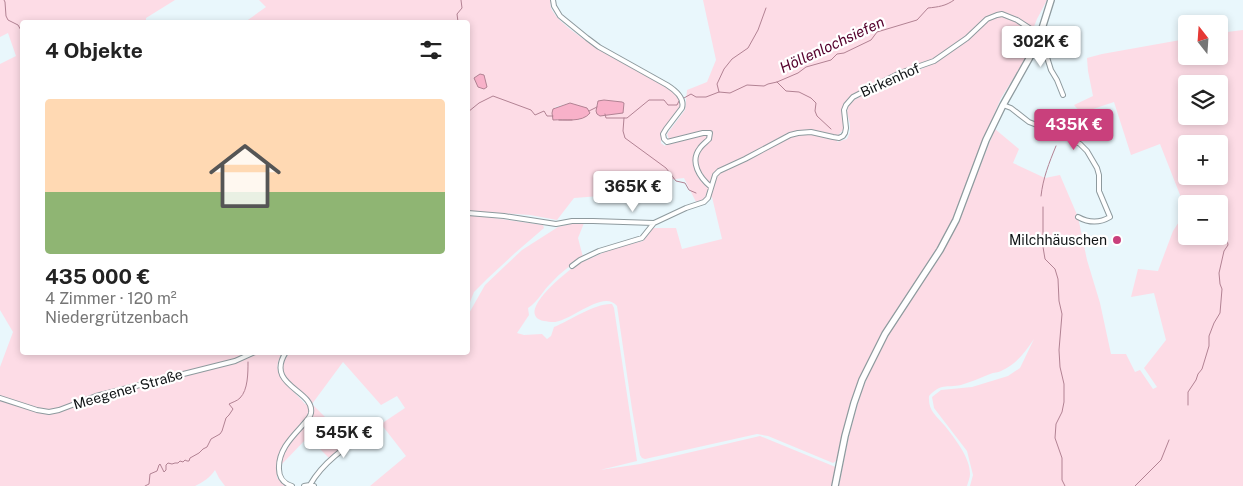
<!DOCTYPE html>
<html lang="de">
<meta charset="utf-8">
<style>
body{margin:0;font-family:"Public Sans",sans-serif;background:#f6f6f6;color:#222;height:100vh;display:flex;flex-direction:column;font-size:19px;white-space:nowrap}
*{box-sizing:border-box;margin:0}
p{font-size:16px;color:#767676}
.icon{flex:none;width:28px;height:28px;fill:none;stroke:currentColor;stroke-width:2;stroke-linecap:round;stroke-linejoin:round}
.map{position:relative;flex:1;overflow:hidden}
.details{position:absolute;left:20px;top:20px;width:450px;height:335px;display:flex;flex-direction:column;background:#fff;border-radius:5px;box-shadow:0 2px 8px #0003}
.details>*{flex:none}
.needle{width:32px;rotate:343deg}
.buttons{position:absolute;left:1178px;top:15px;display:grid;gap:10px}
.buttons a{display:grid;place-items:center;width:50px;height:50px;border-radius:5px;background:#fff;box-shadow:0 2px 8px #0003;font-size:25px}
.price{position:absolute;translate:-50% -42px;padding:0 11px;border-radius:5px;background:#fff;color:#222;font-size:16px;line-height:32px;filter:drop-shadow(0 1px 2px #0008)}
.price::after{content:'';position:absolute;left:50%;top:30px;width:15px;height:11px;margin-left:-8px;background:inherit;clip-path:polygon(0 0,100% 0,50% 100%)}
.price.selected{background:#c9407c;color:#fff}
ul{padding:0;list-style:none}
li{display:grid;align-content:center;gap:10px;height:265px;padding:0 25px}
li span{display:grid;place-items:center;height:155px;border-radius:5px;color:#555}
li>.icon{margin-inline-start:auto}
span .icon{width:90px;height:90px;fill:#fffc;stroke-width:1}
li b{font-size:21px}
h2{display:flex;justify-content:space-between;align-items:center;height:60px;padding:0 25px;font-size:21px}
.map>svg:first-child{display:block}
</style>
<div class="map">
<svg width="1243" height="486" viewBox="0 0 1243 486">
<rect width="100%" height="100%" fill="#e9f7fc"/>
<path fill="#fddce6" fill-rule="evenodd" d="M 0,0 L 175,0 L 146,18 L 146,22 L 22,22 L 22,352 L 283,353 C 266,374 293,388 305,404 L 311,404 C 300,389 268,373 290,353 L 468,352 L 468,315 L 485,285 L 522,250 L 558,227 L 571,224 L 584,223 L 578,238 L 583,257 C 572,264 561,272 552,282 C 543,290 538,302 528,308 L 529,315 L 517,333 L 524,335 L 542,334 L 547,339 L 551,336 L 554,327 C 571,320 595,303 612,304 L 614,308 L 637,461 L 600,470 L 640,464 L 760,436 L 838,468 L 835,486 L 370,486 L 406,456 L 381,424 L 405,408 L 397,396 L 381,405 L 343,362 L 312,404 L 333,425 L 346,444 L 329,458 L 308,437 L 281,465 L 277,464 L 277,478 L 287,486 L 225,486 L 219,478 L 215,470 C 210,478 203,482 195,486 L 0,486 L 0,367 L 13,332 L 0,310 L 0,64 L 16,56 L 8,33 L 0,37 Z
M 259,0 L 551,0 C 551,2 550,5 551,8 C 561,33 642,73 668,87 L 676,95 L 682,104 L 661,133 L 661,143 L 665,146 L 669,139 L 667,134 L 685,110 L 687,90 L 707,82 L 716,60 L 703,0 L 1047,0 L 1037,19 L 1033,29 L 1030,31 L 1034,33 L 1036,38 L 1032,47 L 1018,71 L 1001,98 L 972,167 L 952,222 L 931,259 L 897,310 L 871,355 L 857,386 L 846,419 L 838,455 L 836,461 L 833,463 L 768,436 L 757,434 L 645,459 L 642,458 L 640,455 L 632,409 L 617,306 C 603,288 569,324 551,322 C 545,321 537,321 535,315 C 529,301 573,266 584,260 L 585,261 L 613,248 L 643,241 L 653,228 L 676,228 L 682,249 L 722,239 L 712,197 L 696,202 L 684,178 L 658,181 L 618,174 L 613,195 L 574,198 L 557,220 L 530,215 L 483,212 L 481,216 L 543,225 L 544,228 L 515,253 L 487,279 L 474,292 L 468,307 L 468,22 L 245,22 L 266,7 ZM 921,66 L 924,68 L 899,76 L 854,100 L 848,106 L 847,113 L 850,124 L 850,132 L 847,139 L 837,142 L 839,134 L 846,127 L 846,105 L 853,97 L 900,73 ZM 604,100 L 622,102 L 624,103 L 623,113 L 600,116 L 597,114 L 596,111 L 597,104 ZM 570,103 L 580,120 L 568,119 L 553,120 L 555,107 Z
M 1243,30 L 1243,486 L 970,486 L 973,475 L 967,451 L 934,408 L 932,397 L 941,390 L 972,387 L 1008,376 L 1020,368 L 1034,339 C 1025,352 1017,364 1001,371 C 998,373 994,372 990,374 C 980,378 971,382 961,385 C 946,388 941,383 929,396 C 928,411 936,415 945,426 C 955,439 970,457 970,474 C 970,478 968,482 967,486 L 839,486 L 849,436 L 860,396 L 871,368 L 884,341 L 942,252 L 958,222 L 995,129 L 1019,149 L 1013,163 L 1045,178 L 1060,175 L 1078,217 L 1087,260 L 1100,303 L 1111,354 L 1126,354 L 1135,372 L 1140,370 L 1153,389 L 1157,387 L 1144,368 L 1166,340 L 1154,293 L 1131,297 L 1138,269 L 1158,271 L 1173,231 L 1186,211 L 1186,236 L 1219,236 L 1219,204 L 1186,204 L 1186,210 L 1160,144 L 1131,155 L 1114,102 L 1081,113 L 1074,105 L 1093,96 L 1088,71 L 1087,58 L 1102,54 L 1186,39 L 1186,56 L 1219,56 L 1219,33 ZM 1186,84 L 1219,84 L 1219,116 L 1186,116 ZM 1186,144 L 1219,144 L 1219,176 L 1186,176 Z"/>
<path fill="#f8b1c9" stroke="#b28293" d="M 480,74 L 484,75 L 487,87 L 484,89 L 478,87 L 474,78 Z
M 604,100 L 622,102 L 624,103 L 623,113 L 600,116 L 597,114 L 596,111 L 598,101 Z
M 570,103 L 587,108 L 590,113 C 582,123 565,119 553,120 L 552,113 L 553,109 Z"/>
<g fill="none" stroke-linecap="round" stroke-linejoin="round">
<path stroke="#b28293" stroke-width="1" d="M 4,0 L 5,2 L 6,16 L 8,20 L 18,25 L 22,32
M 458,22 L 457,14 L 462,8 L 461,0
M 468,45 L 469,57 L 468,66
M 777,82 L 786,91 L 799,92 L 811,98 L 816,103 L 815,111 L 817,116 L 831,129
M 719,92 L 717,84 L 724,69 L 732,59 L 748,48 L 758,30 L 766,8
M 684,98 L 691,94 L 696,97 L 706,97 L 719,92 L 730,93 L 747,85 L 764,86 L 768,84 L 777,82 L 798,73 L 806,67 L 831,60 L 837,54 L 844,53 L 871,40 L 877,32 L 917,20 L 928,8 C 938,7 946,6 954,0
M 589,111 L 597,107
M 468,112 L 479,103 L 493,96 L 531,110 L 535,115 L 544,111 L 547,116 L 553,116
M 605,114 L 606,118 L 627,118 L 649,100 L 664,100 L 668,105 L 677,105 L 679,101
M 624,118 L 623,131 L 625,138 L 666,168 L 676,181 L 685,183 L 689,190 L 696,193
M 559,120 L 572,120
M 468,147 L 469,148 L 468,153
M 1041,196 C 1043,178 1049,163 1056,146
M 1043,207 L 1043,247 L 1045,259 L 1055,269 L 1058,279 L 1059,301 L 1062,314 L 1059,350 L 1060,367 L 1064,384 L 1064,402 L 1062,412 L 1056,424 L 1055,438 L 1062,458 L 1062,480 L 1065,486
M 461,352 L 462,353
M 1188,405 L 1188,392 L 1196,380 L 1198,374 L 1202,369 L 1209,346 L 1209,336 L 1214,323 L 1220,313 L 1222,289 L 1220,284 L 1219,273 L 1224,251 L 1228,245 L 1225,227 L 1219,214
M 145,486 L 149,484 L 150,474 L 157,471 L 159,465 L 160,464 L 164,472 L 166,470 L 166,465 L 168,463 L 172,464 L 175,463 L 178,463 L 180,461 L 183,462 L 185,460 L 187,461 L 189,461 L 190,458 L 199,453 L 203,449 L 207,447 L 211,439 L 220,434 L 222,431 L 226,418 L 229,415 L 233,409 L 229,404 C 233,402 237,401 240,398 C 248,390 248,373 248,362
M 1135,486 L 1161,460 L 1169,440"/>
<g stroke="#8e9a9e" stroke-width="6">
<path id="street" d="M 553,0 L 554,6 L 560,16 L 587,38 L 599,47 L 667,85 C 675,90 685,98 682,108 L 666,129 L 663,134 L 664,139 L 667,142 L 703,133 L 710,133 L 709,139 C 706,142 702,145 700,148 C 689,162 700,178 711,187
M 1003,105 L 1011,108 L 1029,122 L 1068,137 L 1080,144 L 1087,151 L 1097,168 L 1099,175 L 1099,191 L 1110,217 C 1100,223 1089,223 1078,217
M 468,213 L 504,216 L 556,224 L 572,221 L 593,221 L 654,223 L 686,208 L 704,202 L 708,198 L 715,175 L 719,171 L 745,159 L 790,135 L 798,133 L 811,132 L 833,137 L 839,138 L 843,136 L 845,133 L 846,128 L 844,110 L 846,105 L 853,97 L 900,73 L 934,61 L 967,38 L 987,19 L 997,15 L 1002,14 L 1017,20 L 1040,35 L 1051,70 L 1057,80 L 1063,95
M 572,266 L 580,260 L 599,251 L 642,238 L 654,223
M 286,352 C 264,386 315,390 311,413 C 310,418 305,422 302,426 C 291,438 278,451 279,469 C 279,478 283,483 292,486
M 0,398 L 37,410 L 49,412 L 59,410 L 96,396 L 235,361 L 255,352
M 310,485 C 324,460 349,445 373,429
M 304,486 L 310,485 L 314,486"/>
</g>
<g stroke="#8e9a9e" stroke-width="8">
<path id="secondary" d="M 835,486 L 845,436 L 854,403 L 862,380 L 885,334 L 940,250 L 956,220 L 986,140 L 1003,105 L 1035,48 L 1040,35 L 1051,0"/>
</g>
<use href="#street" stroke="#fff" stroke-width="4"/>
<use href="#secondary" stroke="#fff" stroke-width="5.5"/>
</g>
<circle fill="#c9407c" stroke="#fff" stroke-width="2" cx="1117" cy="240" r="5"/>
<g text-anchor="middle" stroke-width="4.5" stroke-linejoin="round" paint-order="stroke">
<g font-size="14" fill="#101416" stroke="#fff">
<text transform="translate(890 80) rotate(-24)" y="5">Birkenhof</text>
<text transform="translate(128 389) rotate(-16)" y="5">Meegener Straße</text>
</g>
<g font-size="14" fill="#101416" stroke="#fff" text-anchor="end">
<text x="1107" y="245">Milchhäuschen</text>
</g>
<g font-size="15" font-style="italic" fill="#54012c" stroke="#fff">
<text transform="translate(832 45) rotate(-25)" y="5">Höllenlochsiefen</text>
</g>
</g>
</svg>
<div class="buttons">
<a><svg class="needle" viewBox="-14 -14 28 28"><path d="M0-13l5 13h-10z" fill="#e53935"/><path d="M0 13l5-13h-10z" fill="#767676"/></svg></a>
<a><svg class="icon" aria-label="layers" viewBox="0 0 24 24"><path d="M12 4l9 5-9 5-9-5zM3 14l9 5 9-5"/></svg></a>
<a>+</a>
<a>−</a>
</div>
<b class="price" style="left:1041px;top:68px">302K €</b>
<b class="price selected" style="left:1074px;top:151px">435K €</b>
<b class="price" style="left:633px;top:213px">365K €</b>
<b class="price" style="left:344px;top:459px">545K €</b>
<section class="details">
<h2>4 Objekte<svg class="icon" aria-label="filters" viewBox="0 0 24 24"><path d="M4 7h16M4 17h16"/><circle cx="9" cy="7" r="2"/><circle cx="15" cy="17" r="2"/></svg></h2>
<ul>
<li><span style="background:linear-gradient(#ffd9b3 60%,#8fb573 0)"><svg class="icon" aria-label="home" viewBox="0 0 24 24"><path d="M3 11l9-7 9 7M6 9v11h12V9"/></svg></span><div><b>435 000 €</b><p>4 Zimmer · 120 m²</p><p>Niedergrützenbach</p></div></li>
</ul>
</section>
</div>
